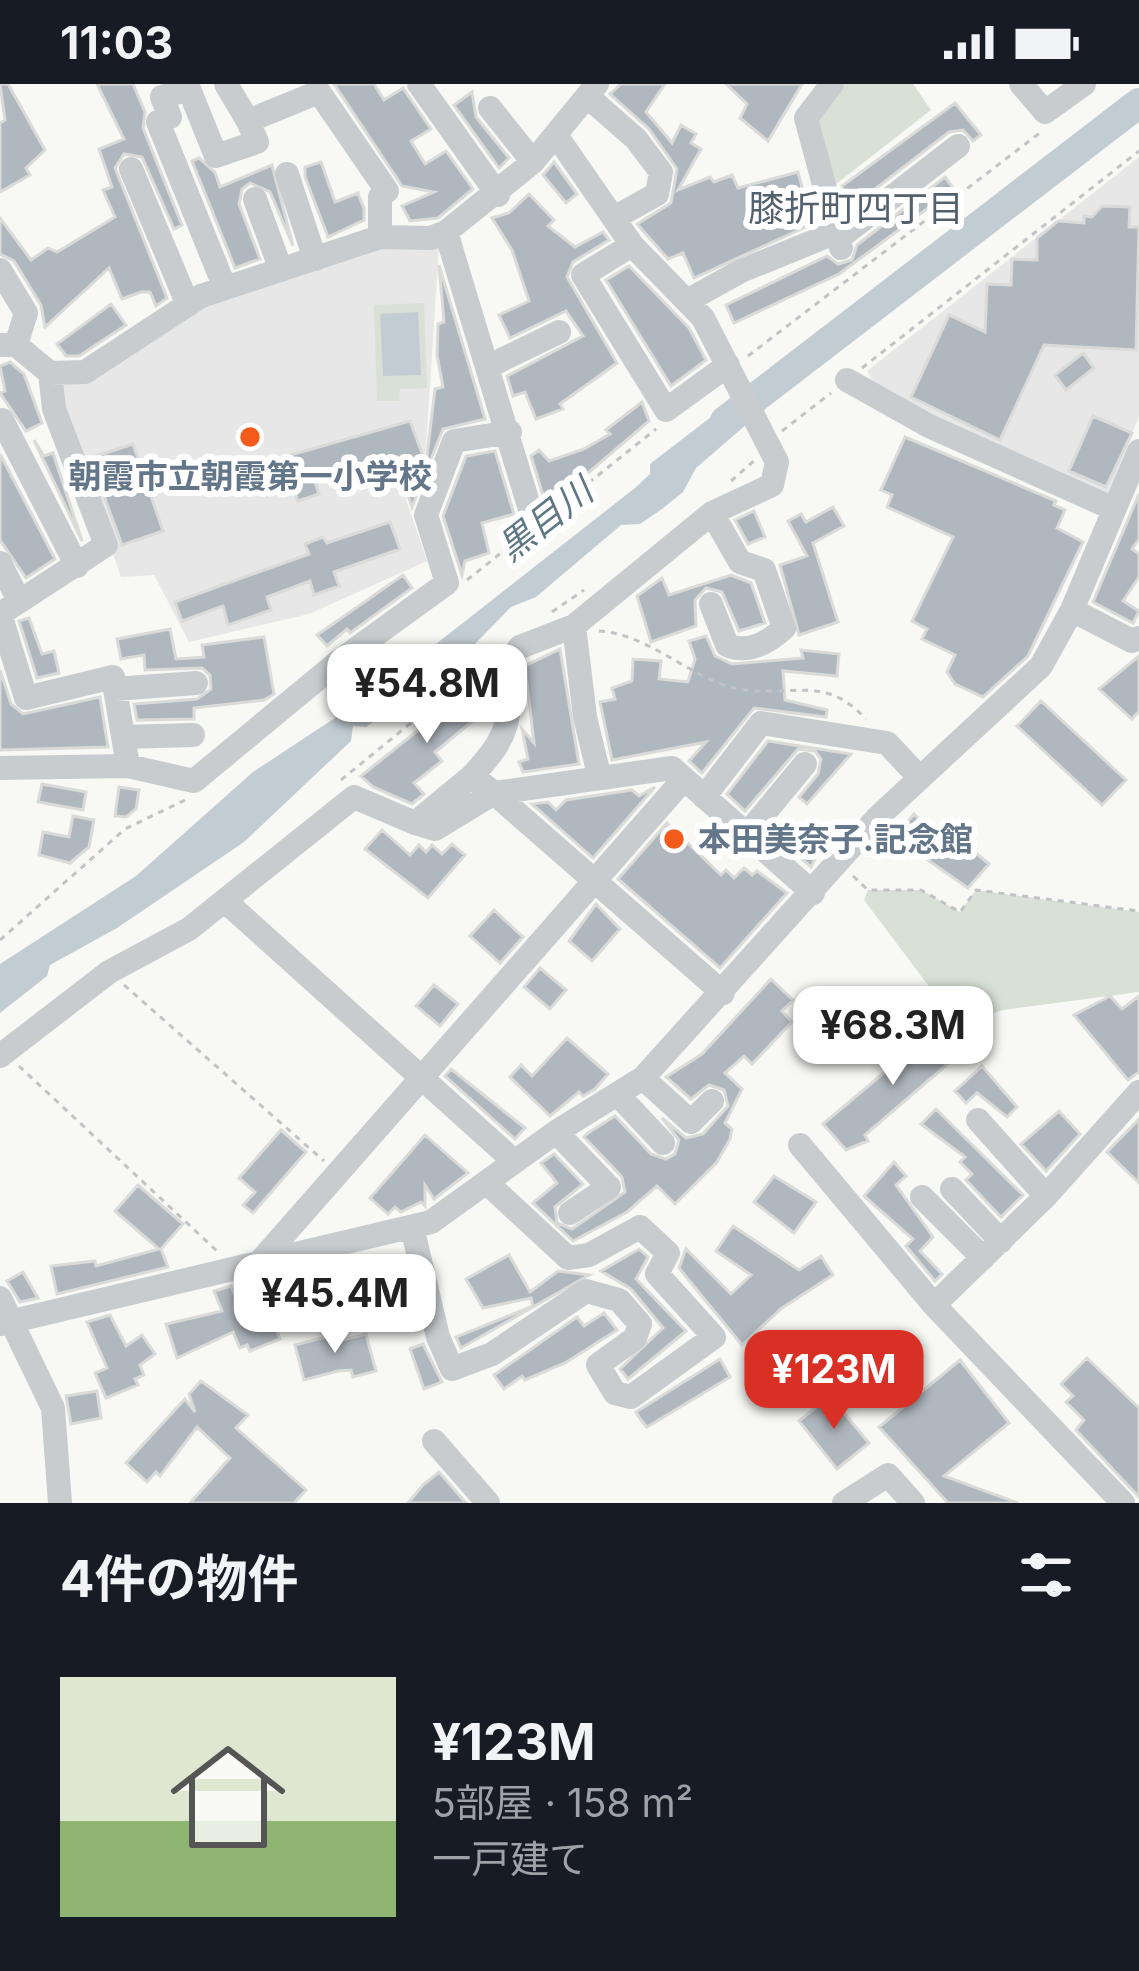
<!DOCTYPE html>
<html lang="ja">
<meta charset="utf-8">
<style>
body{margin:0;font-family:Inter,"Noto Sans JP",sans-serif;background:#242831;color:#f1f3f6;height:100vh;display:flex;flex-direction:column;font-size:45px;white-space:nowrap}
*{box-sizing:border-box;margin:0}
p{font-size:39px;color:#9ea1a6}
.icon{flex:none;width:66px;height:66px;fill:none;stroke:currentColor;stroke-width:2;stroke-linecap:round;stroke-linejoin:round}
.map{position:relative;height:1419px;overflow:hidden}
.details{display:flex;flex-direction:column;background:#171b24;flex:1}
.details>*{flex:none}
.price{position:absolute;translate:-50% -102px;padding:0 27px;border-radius:24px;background:#fff;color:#222;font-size:39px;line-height:78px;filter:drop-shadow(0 3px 6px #0008)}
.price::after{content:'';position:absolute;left:50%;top:72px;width:36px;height:27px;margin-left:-18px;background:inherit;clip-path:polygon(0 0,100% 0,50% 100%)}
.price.on{background:#d93025;color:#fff}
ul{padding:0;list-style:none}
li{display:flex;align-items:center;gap:36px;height:300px;padding:0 60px}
li span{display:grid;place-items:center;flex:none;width:336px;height:240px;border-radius:0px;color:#555}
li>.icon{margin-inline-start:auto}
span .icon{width:144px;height:144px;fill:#fffc;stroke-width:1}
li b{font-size:51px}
h2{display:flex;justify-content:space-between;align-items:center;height:144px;padding:0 60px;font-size:51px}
.status{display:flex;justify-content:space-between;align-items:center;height:84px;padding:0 60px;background:#171b24;direction:ltr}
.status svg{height:33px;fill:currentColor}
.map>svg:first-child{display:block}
</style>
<div class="status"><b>11:03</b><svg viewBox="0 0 49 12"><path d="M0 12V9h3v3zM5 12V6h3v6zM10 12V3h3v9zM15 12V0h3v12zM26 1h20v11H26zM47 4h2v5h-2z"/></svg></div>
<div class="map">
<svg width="1139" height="1419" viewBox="0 0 1139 1419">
<rect width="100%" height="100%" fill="#f8f8f5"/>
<path fill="#e6e7e6" d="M 1139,73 L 1139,332 L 1106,416 L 880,308 L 867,287 Z
M 379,162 L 439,162 L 425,378 L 396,386 L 427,477 L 309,530 L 189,558 L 154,491 L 121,493 L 65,327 L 63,301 L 88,294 L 205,222 Z"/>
<path fill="#d9e1d6" d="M 843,0 L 913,0 L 931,26 L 831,104 L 814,39 Z
M 424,219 L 427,304 L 400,305 L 399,317 L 377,317 L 374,221 Z
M 868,806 L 921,806 L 960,828 L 976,806 L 1139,828 L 1139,908 L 1003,926 L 958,941 L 864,816 Z"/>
<path fill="#c2cdd3" d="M 418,228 L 421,291 L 383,292 L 380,230 Z
M 750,303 L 762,327 L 696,384 L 683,408 L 662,425 L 640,440 L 621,441 L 536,513 L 511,523 L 469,566 L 450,575 L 442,589 L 366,643 L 353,642 L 351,657 L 244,758 L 117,844 L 50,881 L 47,892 L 0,929 L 0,880 L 136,792 L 253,688 L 376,607 L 635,404 L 650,390 L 650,380 Z"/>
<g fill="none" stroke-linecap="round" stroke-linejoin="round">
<path stroke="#c2cdd3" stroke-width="30" d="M 725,337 L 1139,19"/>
</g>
<path fill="#b0b8bf" stroke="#dadad8" stroke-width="3" d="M 0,0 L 8,0 L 45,66 L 26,84 L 30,91 L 0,108 L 0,39 L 5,36 Z
M 97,0 L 133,0 L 145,28 L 143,44 L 182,141 L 174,145 L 142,73 L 124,70 L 115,84 L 167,214 L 156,222 L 150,208 L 141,208 L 122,215 L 109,184 L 45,243 L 41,221 L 14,177 L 0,170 L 0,134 L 31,176 L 48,164 L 57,168 L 115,133 L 103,106 L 112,103 L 99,65 L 124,55 Z
M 334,0 L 374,0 L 384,16 L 403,4 L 431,45 L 411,57 L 425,80 L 446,67 L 473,105 L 438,134 L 410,137 L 402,122 L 434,108 L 402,102 Z
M 621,0 L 665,0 L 646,28 L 672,59 L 681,41 L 696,50 L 691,59 L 701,65 L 678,106 L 710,93 L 714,98 L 732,91 L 738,104 L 798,88 L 812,140 L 694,194 L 683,169 L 668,175 L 637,140 L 671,119 L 677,85 L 649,45 L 610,10 Z
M 726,0 L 802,0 L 768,57 L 740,34 L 747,20 Z
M 472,8 L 476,33 L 509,74 L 499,84 L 454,21 Z
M 955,19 L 981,51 L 973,57 L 963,46 L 949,48 L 848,126 L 842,102 Z
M 199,74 L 215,88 L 220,103 L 272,81 L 293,162 L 270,108 L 250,99 L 242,105 L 239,120 L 260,175 L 235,184 L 192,77 Z
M 321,78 L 335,118 L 358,109 L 364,125 L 364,136 L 328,153 L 305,93 L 305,83 Z
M 554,78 L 577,110 L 566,119 L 543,91 Z
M 945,93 L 954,105 L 839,190 L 734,239 L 726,221 L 827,172 L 838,180 L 852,176 L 857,161 Z
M 529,110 L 554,136 L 548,142 L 575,163 L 603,148 L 609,156 L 573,178 L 567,193 L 617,279 L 560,320 L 563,325 L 536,335 L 525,308 L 513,312 L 507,292 L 583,252 L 566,227 L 510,254 L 499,231 L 529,217 L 512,166 L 492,134 L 509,129 Z
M 1102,122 L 1130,123 L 1129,143 L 1139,143 L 1136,266 L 1044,261 L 1000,356 L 911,313 L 949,231 L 985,248 L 987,200 L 1011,201 L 1012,175 L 1037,176 L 1037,154 L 1058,137 L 1084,139 L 1084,132 L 1092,133 Z
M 439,181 L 485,335 L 443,345 L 412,423 L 397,379 L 382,384 L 379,374 L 314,395 L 319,410 L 298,417 L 293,403 L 275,409 L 266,378 L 410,337 L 426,380 L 435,305 L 443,303 L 437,271 L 438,240 L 444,238 Z
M 629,182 L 689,244 L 706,276 L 671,302 L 606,196 Z
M 111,220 L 126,241 L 79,272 L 66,272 L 57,260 Z
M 1083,269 L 1094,284 L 1066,306 L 1055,291 Z
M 10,278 L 24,290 L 42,339 L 26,347 L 0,309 L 5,307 L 0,282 Z
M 642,318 L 649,337 L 547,424 L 531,372 L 539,366 L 549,377 L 584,365 L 610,350 L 606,346 Z
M 1093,332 L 1132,349 L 1106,403 L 1069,387 Z
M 905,353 L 1056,417 L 1054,421 L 1065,426 L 1057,444 L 1083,458 L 1028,572 L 983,613 L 955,600 L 947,588 L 955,571 L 922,555 L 927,545 L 912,537 L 953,453 L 887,423 L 892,411 L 881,406 Z
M 34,356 L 44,372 L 53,369 L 82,457 Z
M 133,360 L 163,447 L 122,461 L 90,374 Z
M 495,367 L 514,430 L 482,439 L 489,469 L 465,477 L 462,491 L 443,432 L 466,372 Z
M 0,370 L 55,475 L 26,494 L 0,456 Z
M 1139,410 L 1139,455 L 1132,465 L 1139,470 L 1139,493 L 1123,517 L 1139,527 L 1133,539 L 1093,518 Z
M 833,423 L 844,442 L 813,459 L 838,538 L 799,551 L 780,481 L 807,472 L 788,437 L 801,430 L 806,438 Z
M 754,427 L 765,453 L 748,460 L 735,436 Z
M 390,438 L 400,465 L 334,488 L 339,502 L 314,511 L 310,497 L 267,513 L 271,526 L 228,541 L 223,522 L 182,537 L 175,518 L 309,470 L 305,460 L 323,453 L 327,459 Z
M 403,491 L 412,504 L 350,549 L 347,545 L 327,562 L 317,551 Z
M 731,491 L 751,499 L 765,539 L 739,547 L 722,508 L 706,504 L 695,516 L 696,542 L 651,558 L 637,512 L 662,494 L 669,511 Z
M 29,534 L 42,570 L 54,567 L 59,589 L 37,594 L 19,537 Z
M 170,545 L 176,575 L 204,573 L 202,561 L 264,553 L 274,610 L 264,616 L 194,624 L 194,635 L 137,636 L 134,620 L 197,615 L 211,605 L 210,591 L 202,584 L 145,586 L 144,571 L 121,575 L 117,555 Z
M 706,552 L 715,572 L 732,580 L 803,574 L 801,566 L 839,570 L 837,592 L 783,587 L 785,616 L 827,626 L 826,633 L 754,624 L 702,689 L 689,677 L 706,658 L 612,676 L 600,618 L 615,615 L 612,604 L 632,597 L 633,575 L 661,577 L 659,595 L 688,598 L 695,575 L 689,557 Z
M 560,565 L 579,680 L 523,688 L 519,678 L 528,675 L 522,645 L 534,659 L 525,582 Z
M 1139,572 L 1139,627 L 1132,635 L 1099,605 Z
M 0,586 L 11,620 L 23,630 L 100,613 L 108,663 L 0,666 Z
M 481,596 L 492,609 L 492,621 L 435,668 L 442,677 L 414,699 L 424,710 L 412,720 L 373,703 L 361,692 Z
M 1041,617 L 1126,696 L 1102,721 L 1017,642 Z
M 768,657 L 851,670 L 807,720 L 799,713 L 818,690 L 821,675 L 815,667 L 798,665 L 745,727 L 727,710 Z
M 42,700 L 86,708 L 83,726 L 38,718 Z
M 119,703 L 139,706 L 136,725 L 126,733 L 115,732 Z
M 655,703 L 593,774 L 532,720 L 548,718 L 556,726 L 566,716 L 632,706 L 639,712 Z
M 914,730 L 933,748 L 938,745 L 960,761 L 963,758 L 989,780 L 968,804 L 895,753 Z
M 73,732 L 94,736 L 89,763 L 70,779 L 39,771 L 43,748 L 69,753 Z
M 667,739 L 721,791 L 726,786 L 734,794 L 744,784 L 752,791 L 757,787 L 787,809 L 720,884 L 618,795 Z
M 790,743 L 819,767 L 811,783 L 780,755 Z
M 382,746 L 410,771 L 419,761 L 426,768 L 432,761 L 442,770 L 452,760 L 465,771 L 428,814 L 365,765 Z
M 596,820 L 620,845 L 592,877 L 569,857 Z
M 494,826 L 523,853 L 500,879 L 470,852 Z
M 540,884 L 566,906 L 550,925 L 524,903 Z
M 771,895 L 793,916 L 782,927 L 792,938 L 752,980 L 744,972 L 725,989 L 742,1005 L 725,1039 L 732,1045 L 730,1055 L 717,1078 L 675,1120 L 657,1102 L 627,1128 L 573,1157 L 533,1119 L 557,1099 L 541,1079 L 554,1070 L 583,1100 L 555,1123 L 557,1139 L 572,1145 L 625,1108 L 622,1093 L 584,1053 L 588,1049 L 615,1032 L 651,1070 L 666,1075 L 675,1070 L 679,1056 L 662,1034 L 686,1054 L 703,1050 L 728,1022 L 724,1006 L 709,1001 L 691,1015 L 666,993 L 702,970 Z
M 434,901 L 458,920 L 440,942 L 416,922 Z
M 1110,912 L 1122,925 L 1139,912 L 1139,988 L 1128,996 L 1074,931 Z
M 942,940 L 964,966 L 865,1051 L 868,1057 L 846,1066 L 823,1040 Z
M 567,954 L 608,990 L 595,1005 L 583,1012 L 579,1008 L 550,1032 L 510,993 L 521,981 L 532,992 Z
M 982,982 L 1017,1023 L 1007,1033 L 977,1009 L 966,1019 L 955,1007 Z
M 451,985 L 525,1044 L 515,1055 L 445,992 Z
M 936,1025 L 1023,1111 L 1001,1133 L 966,1096 L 972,1090 L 960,1078 L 965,1073 L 921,1040 Z
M 1059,1027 L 1080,1050 L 1046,1087 L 1021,1060 Z
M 1139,1035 L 1139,1099 L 1107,1068 Z
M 281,1046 L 306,1068 L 253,1129 L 243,1121 L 255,1108 L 239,1094 Z
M 425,1051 L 468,1089 L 434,1115 L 425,1101 L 425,1122 L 421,1118 L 401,1128 L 395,1123 L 388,1130 L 370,1114 Z
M 894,1078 L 906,1092 L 896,1101 L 933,1153 L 920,1167 L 942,1190 L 935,1197 L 906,1162 L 913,1155 L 864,1112 Z
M 774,1092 L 816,1118 L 794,1149 L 754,1118 Z
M 138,1101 L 183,1140 L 161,1165 L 168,1183 L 57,1210 L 51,1182 L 95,1177 L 96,1182 L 159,1165 L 115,1127 Z
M 733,1142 L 799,1186 L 821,1172 L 833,1191 L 782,1224 L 742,1261 L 679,1184 L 686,1165 L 731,1210 L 751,1191 L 716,1167 Z
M 639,1165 L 648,1173 L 636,1195 L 686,1247 L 628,1295 L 620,1285 L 663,1244 L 631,1205 L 601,1187 Z
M 509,1171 L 530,1208 L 558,1187 L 589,1191 L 461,1264 L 456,1253 L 533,1222 L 531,1214 L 483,1224 L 466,1195 Z
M 379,1175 L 384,1198 L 393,1196 L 403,1240 L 376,1246 L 363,1205 L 354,1208 L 342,1183 Z
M 23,1188 L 38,1214 L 20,1218 L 7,1197 Z
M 304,1189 L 308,1201 L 319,1198 L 325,1221 L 305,1229 L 298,1220 L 271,1229 L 266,1214 L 285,1208 L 282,1198 L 294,1195 L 297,1204 L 294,1192 Z
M 231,1202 L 243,1232 L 267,1224 L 280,1255 L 250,1267 L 247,1261 L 240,1264 L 233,1248 L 177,1274 L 166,1240 L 222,1227 L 214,1207 Z
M 604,1229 L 617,1246 L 565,1279 L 525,1296 L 522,1292 L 504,1305 L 494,1291 L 577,1233 L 584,1242 Z
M 110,1231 L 126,1262 L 142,1251 L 155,1270 L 140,1281 L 144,1291 L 135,1295 L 138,1301 L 106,1314 L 95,1289 L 107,1284 L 87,1238 Z
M 337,1250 L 339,1257 L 366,1250 L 376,1287 L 353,1293 L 351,1286 L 338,1287 L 304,1296 L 295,1261 Z
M 423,1260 L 442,1298 L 424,1305 L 410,1265 Z
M 1087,1274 L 1139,1324 L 1139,1413 L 1076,1346 L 1084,1336 L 1066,1318 L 1073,1312 L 1061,1300 Z
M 720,1275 L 730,1293 L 647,1343 L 641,1336 L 636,1328 Z
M 960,1276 L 1009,1339 L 944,1392 L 1018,1419 L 948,1419 L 879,1343 Z
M 201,1297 L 248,1331 L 236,1344 L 306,1406 L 294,1419 L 190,1419 L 230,1374 L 197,1343 L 160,1392 L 156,1388 L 147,1398 L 126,1379 L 185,1315 L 195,1328 L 189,1310 Z
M 97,1307 L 101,1334 L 71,1340 L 66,1312 Z
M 830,1312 L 869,1359 L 837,1385 L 799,1337 Z
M 439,1388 L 466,1419 L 408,1419 L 423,1401 Z"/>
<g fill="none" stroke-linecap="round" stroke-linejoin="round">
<path stroke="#c1c3c6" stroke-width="3" stroke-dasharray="6 6" stroke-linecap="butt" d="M 748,272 L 1041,48
M 862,284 L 1139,67
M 782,347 L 831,309
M 731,397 L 755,376
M 551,429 L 656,345
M 467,496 L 525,450
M 552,528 L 584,506
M 599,547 C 646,550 684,588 727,602 C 783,619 820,585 866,635
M 341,696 L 487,577
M 853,792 L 868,806 L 921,806 L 960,828 L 976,806 L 1139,827
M 0,856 L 125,745 L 185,716
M 124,901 L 324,1077
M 19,982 L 218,1168"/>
<path stroke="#c8cccf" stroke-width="24" d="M 226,0 L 248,37
M 419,0 L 498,111
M 832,0 L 806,34 L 841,164
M 1021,0 L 1045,28 L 1084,0
M 587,12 L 636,55 L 661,88 L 657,110 L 614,134
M 490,24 L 533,78
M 556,51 L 632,161 L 703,234 L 777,378 L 772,401 L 712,429 L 574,542 L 585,633 L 599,691
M 131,85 L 188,221
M 287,90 L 315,175
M 255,115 L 281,186
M 446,148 L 532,432
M 839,154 L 958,62
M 632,161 L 583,191 L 666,326 L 728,281
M 0,186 L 26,229 L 16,261
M 225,204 L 158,38 L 170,33 L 162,13 L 189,5 L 216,72 L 257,58 L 248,37 L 319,8 L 387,107 L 380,113 L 380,153
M 687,217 L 741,187 L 837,148
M 0,261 L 16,261 L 50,289 L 85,288 L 201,212 L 380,153 L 431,154 L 446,148 L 533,78 L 597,0
M 489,282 L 559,248
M 847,296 L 929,342 L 1114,425
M 2,336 L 77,482
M 0,479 L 18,515
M 711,520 L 727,561 C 747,570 768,559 784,544 L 764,486 L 740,478 L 712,429
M 1072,526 L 1132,557 L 1139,554
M 0,530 L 106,461 L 54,325 L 50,289
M 0,530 L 26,614 L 113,593 L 128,682
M 115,605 L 196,599
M 123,653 L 193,651
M 0,684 L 128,682 L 194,697 L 338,578 L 447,499 L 426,431 L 454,357 L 510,348
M 472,692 C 511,650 512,635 506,579 L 520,563 L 574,542
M 704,713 L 761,639 L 887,659 L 919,693
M 415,739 L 435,745 L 494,709 L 723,909
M 747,750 L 805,680
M 225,817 L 514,1077
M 0,972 L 109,888 L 189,845 L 354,713 L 415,739 L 472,692 L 494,709 L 672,684 L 813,809
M 643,994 L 691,1038 L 712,1017
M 618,1011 L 663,1059
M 978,1036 L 1046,1112
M 556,1048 L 609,1103 L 570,1129
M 800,1061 L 934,1221
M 952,1105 L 1001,1157
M 922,1113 L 983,1174
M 412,1143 L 438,1253 L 452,1285 L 492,1270 L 586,1207 L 619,1216 L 640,1240 L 635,1254 L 598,1281 L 615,1309 L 631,1313 L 714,1253 L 657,1190 L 668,1169 L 640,1143 L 589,1171 L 568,1174 L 487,1099
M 258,1180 L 684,695
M 0,1214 L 53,1324 L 60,1419
M 0,1240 L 431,1138 L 556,1048 L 643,994 L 878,733 L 1041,582 L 1072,526 L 1139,367
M 434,1357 L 488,1419
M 844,1419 L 888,1391 L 913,1419
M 1123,1419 L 934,1221 L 1046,1112 L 1139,1008"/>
</g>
<g fill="#f35b1a" stroke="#fff" stroke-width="4.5">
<circle cx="250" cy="353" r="12"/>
<circle cx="674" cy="755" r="12"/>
</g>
<g text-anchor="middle" stroke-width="12" stroke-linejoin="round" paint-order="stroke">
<g font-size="33" font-weight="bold" fill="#647689" stroke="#fff">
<text x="250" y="404">朝霞市立朝霞第一小学校</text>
<text x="698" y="767" text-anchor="start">本田美奈子.記念館</text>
</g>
<g font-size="36" fill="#53606e" stroke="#fff">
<text x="856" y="137">膝折町四丁目</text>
</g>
<g font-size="36" font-style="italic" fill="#607885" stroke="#fff">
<text transform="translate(545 435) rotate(-38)" y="13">黒目川</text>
</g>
</g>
</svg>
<b class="price" style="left:427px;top:662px">¥54.8M</b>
<b class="price" style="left:893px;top:1004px">¥68.3M</b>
<b class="price" style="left:335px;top:1272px">¥45.4M</b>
<b class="price on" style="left:834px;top:1348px">¥123M</b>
</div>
<section class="details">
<h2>4件の物件<svg class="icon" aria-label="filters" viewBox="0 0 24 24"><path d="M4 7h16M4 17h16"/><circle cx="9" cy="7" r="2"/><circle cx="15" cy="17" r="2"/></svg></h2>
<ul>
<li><span style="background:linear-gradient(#dfe7d0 60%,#8fb573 0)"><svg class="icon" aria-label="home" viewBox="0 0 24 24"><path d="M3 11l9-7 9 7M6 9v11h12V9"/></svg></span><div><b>¥123M</b><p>5部屋 · 158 m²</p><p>一戸建て</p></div></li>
</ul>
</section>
